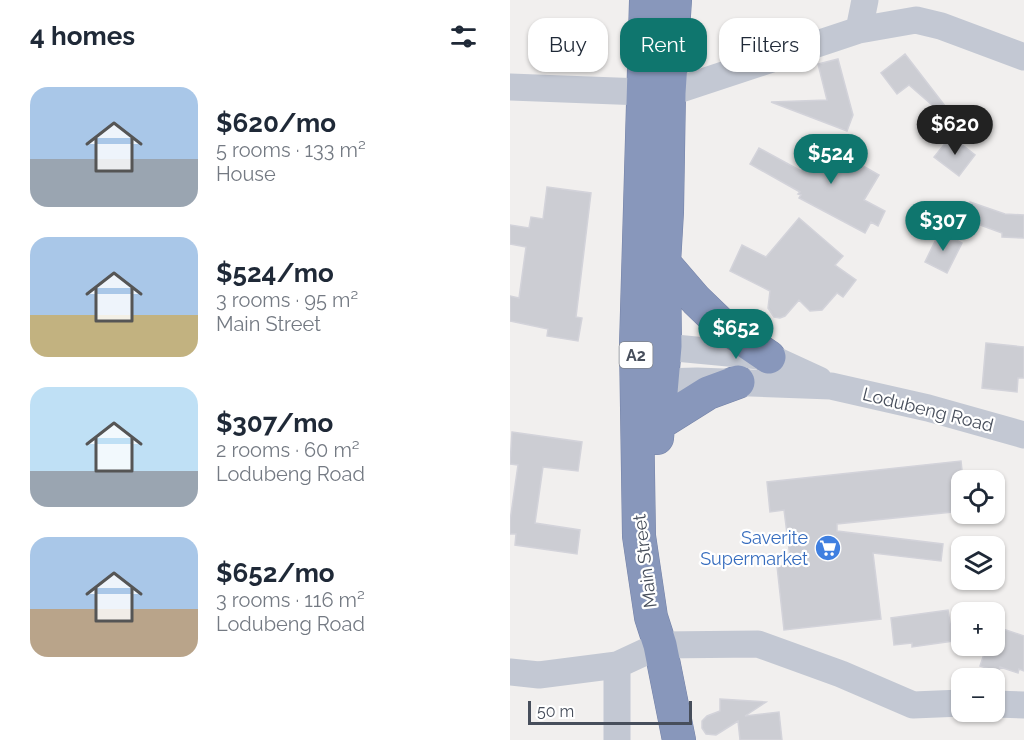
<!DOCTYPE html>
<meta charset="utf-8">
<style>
body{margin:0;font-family:Raleway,sans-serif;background:#f2f2f3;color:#1f2937;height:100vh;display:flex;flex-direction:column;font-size:22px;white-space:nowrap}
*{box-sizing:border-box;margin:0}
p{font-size:20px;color:#747a83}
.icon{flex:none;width:33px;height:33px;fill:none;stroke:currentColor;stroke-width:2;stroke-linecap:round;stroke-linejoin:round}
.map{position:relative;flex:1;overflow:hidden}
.drawer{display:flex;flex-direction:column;background:#fff;width:510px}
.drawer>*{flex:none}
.top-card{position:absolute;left:18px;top:18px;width:405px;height:54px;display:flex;gap:12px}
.controls{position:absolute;left:441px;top:470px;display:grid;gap:12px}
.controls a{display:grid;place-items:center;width:54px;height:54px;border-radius:12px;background:#fff;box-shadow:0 2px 4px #0004;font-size:30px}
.scale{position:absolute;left:18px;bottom:15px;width:164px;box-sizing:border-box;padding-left:6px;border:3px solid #474e5b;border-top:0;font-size:16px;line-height:21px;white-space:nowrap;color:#474e5b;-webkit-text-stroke:4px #fff;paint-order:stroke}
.price{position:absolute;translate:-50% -51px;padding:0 14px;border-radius:21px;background:#0f766e;color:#fff;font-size:20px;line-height:39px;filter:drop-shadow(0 2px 3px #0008)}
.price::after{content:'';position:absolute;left:50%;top:36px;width:18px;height:14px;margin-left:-9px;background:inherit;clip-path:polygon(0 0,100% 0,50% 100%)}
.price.selected{background:#222;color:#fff}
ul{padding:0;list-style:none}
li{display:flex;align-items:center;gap:18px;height:150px;padding:0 30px}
li span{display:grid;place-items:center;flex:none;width:168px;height:120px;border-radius:18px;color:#555}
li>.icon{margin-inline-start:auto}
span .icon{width:72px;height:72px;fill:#fffc;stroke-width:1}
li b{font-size:26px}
h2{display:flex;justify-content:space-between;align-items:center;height:72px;padding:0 30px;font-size:26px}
.pill{padding:0 21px;border-radius:18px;background:#fff;box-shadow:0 2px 4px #0004;font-size:21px;line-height:54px}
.pill.selected{background:#0f766e;color:#fff}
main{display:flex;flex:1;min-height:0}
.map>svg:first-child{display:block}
</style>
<main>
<section class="drawer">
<h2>4 homes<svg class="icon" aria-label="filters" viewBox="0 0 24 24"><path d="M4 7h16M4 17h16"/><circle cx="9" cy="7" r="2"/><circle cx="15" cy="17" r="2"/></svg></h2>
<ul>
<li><span style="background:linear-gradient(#a9c7e8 60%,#9aa5b1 0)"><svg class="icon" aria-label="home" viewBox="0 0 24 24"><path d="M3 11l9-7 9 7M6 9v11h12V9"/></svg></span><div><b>$620/mo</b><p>5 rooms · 133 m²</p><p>House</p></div></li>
<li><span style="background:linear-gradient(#a9c7e8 65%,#c2b280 0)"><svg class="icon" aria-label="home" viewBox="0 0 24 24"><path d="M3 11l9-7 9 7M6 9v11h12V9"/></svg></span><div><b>$524/mo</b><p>3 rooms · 95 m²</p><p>Main Street</p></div></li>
<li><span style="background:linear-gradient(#bfe0f5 70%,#9aa5b1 0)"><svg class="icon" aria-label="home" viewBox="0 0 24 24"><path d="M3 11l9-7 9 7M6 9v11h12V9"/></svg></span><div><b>$307/mo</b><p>2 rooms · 60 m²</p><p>Lodubeng Road</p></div></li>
<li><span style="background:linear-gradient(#a9c7e8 60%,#b9a48a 0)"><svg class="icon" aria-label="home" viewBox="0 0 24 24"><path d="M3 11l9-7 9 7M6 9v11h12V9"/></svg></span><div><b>$652/mo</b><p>3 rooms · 116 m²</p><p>Lodubeng Road</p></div></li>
</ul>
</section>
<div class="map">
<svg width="514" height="740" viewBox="0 0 514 740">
<rect width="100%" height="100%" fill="#f1efee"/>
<path fill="#cccdd3" stroke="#d3d3da" stroke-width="1.5" d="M 395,54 L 435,106 L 429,111 L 399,85 L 387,94 L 371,73 Z
M 328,59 L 343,115 L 337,131 L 261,102 L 317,100 L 308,64 Z
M 339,136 L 355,145 L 346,162 L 369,175 L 354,200 L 375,211 L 368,226 L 361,222 L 355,233 L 289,198 L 291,195 L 288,194 L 290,192 L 240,164 L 249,148 L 291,171 L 297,161 L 305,166 L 309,160 L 322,169 Z
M 441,136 L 465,155 L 449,176 L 424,157 Z
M 37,187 L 81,193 L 66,317 L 72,318 L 68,341 L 37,336 L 38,329 L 0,321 L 0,296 L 9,298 L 16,247 L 0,244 L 0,225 L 19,228 L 21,217 L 33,219 Z
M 460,202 L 495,214 L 514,215 L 514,238 L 492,237 L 492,233 L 454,219 Z
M 289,218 L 333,256 L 325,265 L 346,280 L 333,297 L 327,293 L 312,310 L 300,311 L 289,300 L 275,316 L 270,318 L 264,317 L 258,308 L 260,291 L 220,271 L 232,245 L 256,257 Z
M 430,231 L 452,243 L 437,273 L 415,262 Z
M 476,343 L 514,347 L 514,378 L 508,378 L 507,392 L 472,388 Z
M 2,432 L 72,442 L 68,471 L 33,467 L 25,523 L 70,530 L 67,554 L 5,545 L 6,534 L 0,534 L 0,521 L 8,465 L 0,464 Z
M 451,461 L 453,480 L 452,511 L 327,524 L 327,531 L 433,544 L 431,561 L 363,553 L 371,619 L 274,630 L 267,566 L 281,565 L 274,510 L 260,512 L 257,482 Z
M 438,610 L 443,641 L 402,647 L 402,643 L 384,645 L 381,618 Z
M 484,626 L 514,636 L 514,671 L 509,669 L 508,673 L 490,667 L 489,672 L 470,666 L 477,645 L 484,645 Z
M 210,699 L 256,702 L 235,716 L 269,712 L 272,740 L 230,740 L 228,721 L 206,735 L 196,734 L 192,728 L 192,721 L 197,716 L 210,711 Z"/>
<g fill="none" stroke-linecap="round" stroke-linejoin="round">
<g stroke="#7482a7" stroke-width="34">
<path id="highway" d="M 136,0 L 126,345 L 129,536 L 141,617 L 150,645 L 169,740
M 154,263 L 186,300 L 212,325 L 259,357
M 147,425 L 198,393 L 228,382
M 147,438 L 155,346 L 154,263 L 157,212 L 159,93 L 165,0"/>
</g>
<path stroke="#c3c8d3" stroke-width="27" d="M 349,30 L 355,0
M 0,87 L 159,93 L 349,30 L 406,20 L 431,26 L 514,57
M 134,345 L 259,357 L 309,380
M 132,379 L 150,382 L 187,381 L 321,386 L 418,408 L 514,435
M 107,665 L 107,740
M 0,672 L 29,675 L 107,665 L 150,645 L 248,644 L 331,674 L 403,705 L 452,703
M 484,704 L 514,705"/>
<use href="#highway" stroke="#8897bb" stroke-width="33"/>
</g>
<defs>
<g id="supermarket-disc" transform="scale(1.35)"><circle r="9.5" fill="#3f7fe0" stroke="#fff"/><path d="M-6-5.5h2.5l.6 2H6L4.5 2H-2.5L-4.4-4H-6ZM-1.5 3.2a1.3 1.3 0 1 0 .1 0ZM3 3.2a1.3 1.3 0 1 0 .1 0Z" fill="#fff"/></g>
</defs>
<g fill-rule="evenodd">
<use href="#supermarket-disc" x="318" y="548"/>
</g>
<g text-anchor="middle" stroke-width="4.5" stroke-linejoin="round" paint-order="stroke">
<rect fill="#fff" stroke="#7e838c" stroke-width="1.5" x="109.5" y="342" width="33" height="26" rx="4.5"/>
<g font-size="16" font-weight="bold" fill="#474e5b">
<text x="126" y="361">A2</text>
</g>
<g font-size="18" fill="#474e5b" stroke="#fff">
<text transform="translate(418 410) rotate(14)" y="6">Lodubeng Road</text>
<text transform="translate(135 561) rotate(-97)" y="6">Main Street</text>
</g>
<g font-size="18" fill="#366cbe" stroke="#fff" text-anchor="end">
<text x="298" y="544">Saverite<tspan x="298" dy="21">Supermarket</tspan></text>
</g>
</g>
</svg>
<div class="controls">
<a><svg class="icon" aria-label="locate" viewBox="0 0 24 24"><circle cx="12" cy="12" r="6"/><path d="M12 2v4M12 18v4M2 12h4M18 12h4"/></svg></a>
<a><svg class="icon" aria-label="layers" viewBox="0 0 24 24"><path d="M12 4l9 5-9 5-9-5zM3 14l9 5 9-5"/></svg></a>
<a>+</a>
<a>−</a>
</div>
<div class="scale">50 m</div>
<b class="price selected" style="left:445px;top:156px">$620</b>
<b class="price" style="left:321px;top:185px">$524</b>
<b class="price" style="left:433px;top:252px">$307</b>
<b class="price" style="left:226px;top:360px">$652</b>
<div class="top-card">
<a class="pill">Buy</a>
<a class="pill selected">Rent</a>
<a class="pill">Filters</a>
</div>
</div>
</main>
